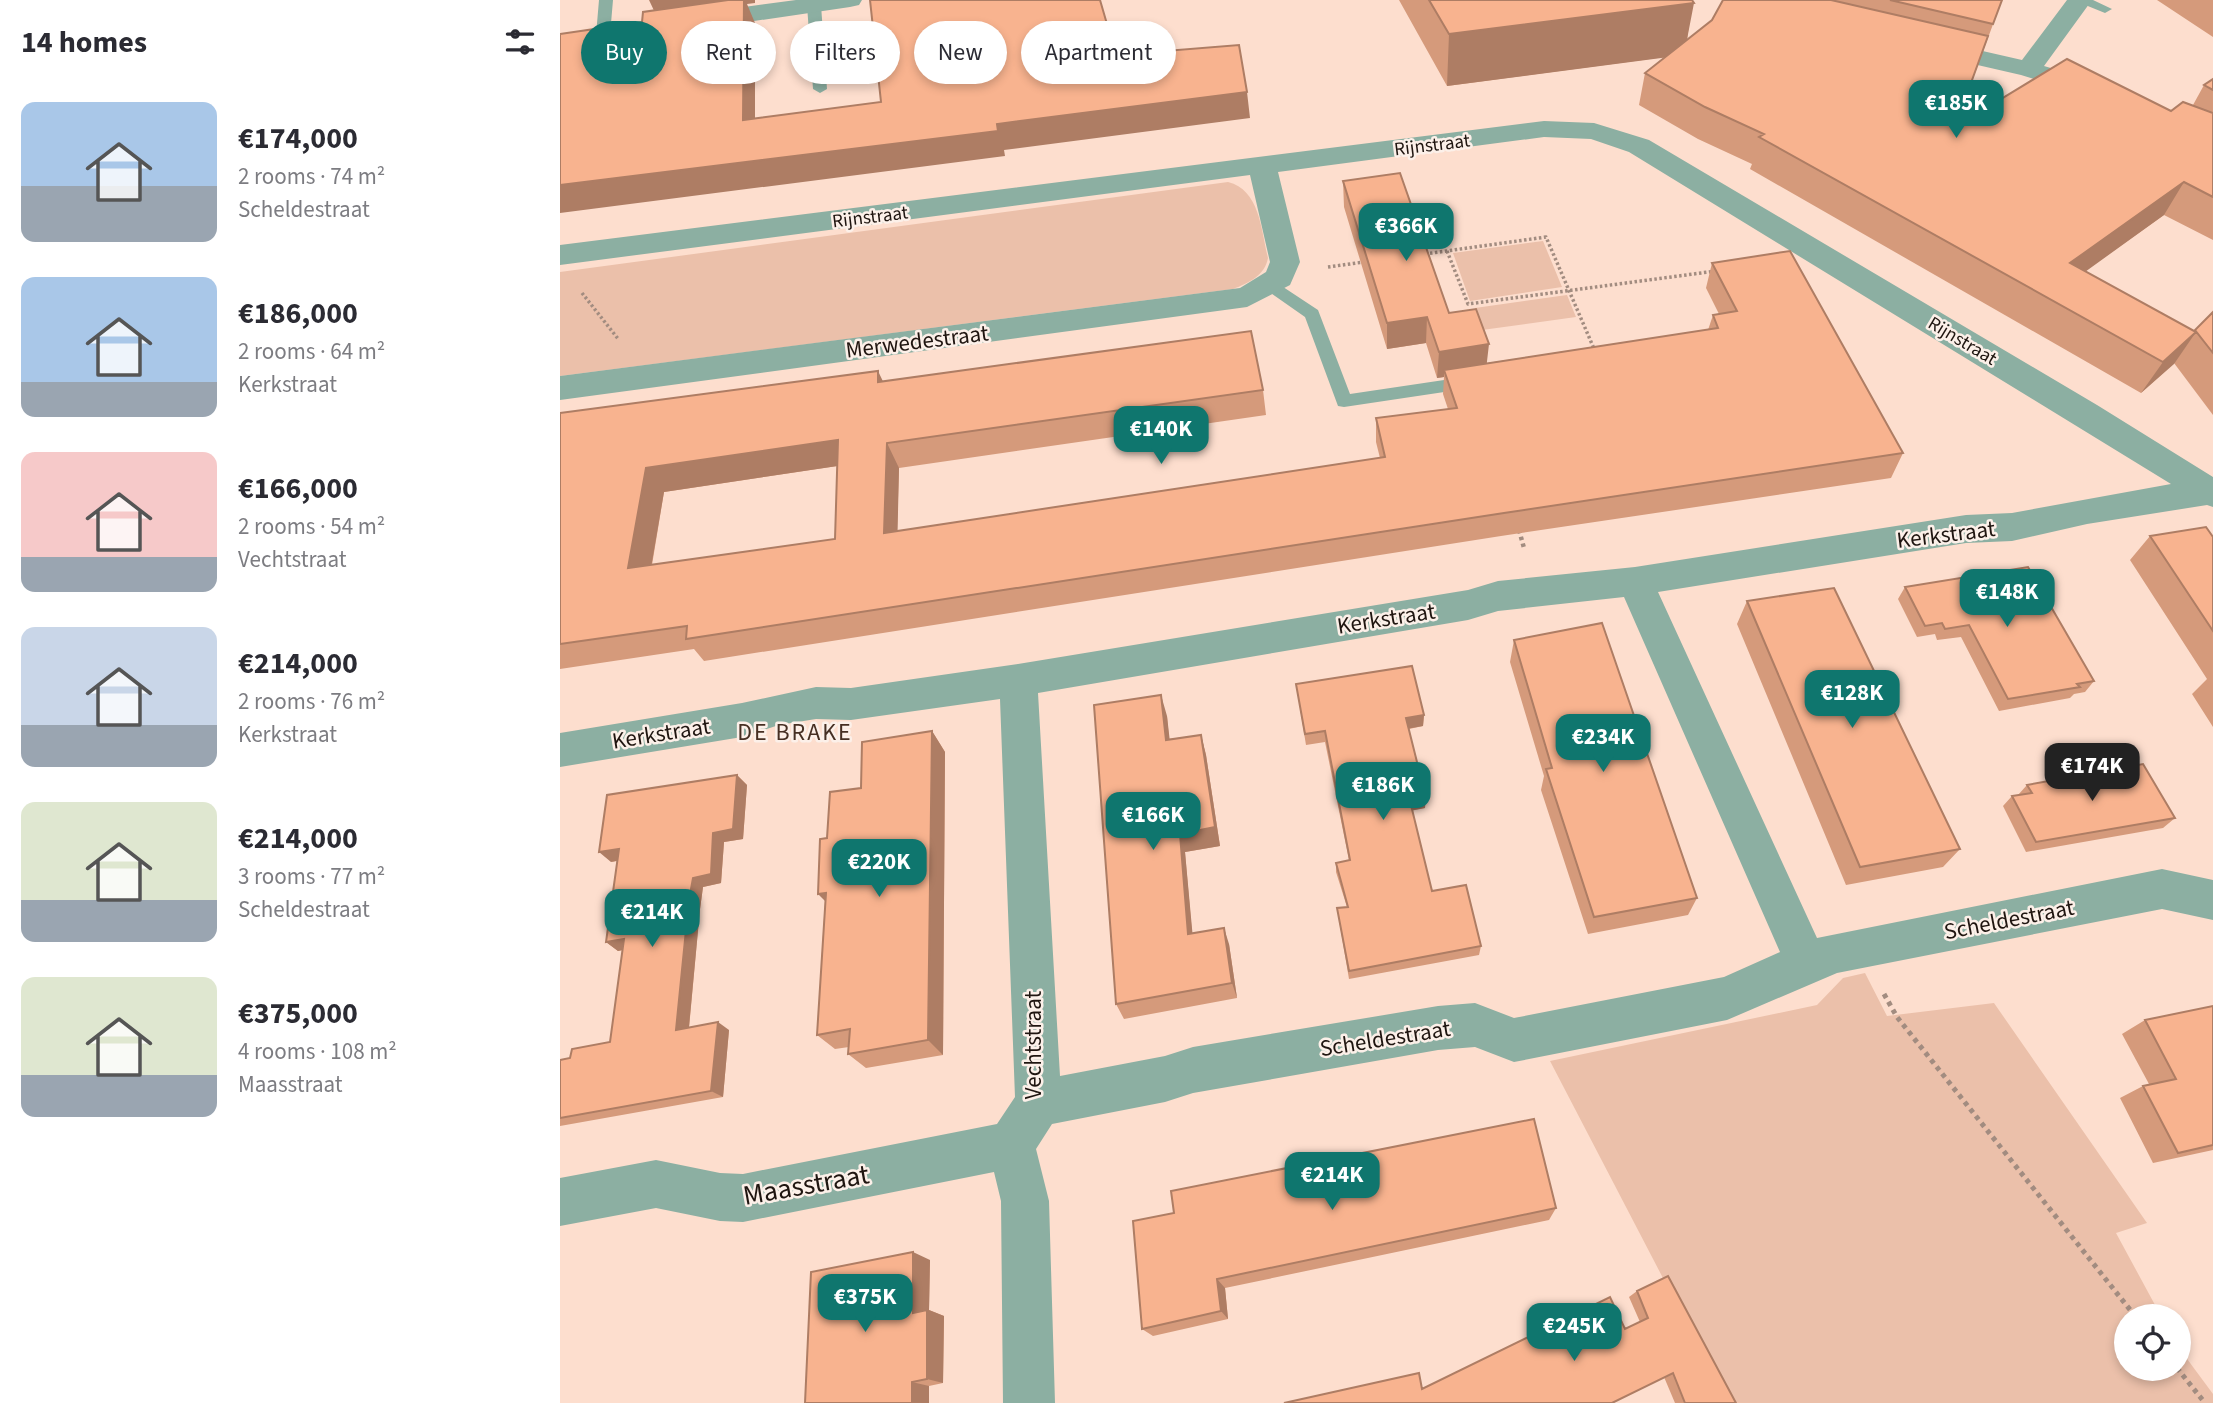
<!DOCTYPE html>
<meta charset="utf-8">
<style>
body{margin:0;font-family:"Source Sans 3",sans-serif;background:#f7f7f7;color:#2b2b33;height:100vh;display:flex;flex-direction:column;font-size:26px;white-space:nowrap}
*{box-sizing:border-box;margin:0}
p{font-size:23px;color:#7c7c81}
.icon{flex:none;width:38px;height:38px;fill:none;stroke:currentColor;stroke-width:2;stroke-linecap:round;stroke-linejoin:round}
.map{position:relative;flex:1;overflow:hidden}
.side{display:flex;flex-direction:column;background:#fff;width:560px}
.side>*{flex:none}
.banner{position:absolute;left:21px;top:21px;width:665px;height:63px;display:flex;gap:14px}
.fabs{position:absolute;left:1554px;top:1304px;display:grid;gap:14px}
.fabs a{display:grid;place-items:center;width:77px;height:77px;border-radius:50%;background:#fff;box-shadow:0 4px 10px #0003;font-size:35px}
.price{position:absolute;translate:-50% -60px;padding:0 16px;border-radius:14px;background:#0f766e;color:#fff;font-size:23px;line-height:46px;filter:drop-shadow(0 2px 4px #0008)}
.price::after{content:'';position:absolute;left:50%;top:42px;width:21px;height:16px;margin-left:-10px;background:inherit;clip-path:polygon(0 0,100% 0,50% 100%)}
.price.current{background:#222;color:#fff}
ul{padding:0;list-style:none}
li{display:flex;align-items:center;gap:21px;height:175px;padding:0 21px}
li span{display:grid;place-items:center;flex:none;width:196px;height:140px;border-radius:14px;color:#555}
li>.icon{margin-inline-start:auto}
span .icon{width:84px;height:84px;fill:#fffc;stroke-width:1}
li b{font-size:30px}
h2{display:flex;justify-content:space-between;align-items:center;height:84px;padding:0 21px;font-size:30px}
.pill{padding:0 24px;border-radius:32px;background:#fff;box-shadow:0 4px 10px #0003;font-size:24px;line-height:63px}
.pill.current{background:#0f766e;color:#fff}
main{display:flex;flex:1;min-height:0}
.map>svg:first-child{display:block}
</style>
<main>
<section class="side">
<h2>14 homes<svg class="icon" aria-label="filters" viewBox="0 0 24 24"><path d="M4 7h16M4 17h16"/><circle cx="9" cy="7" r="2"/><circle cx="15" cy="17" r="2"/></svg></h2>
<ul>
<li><span style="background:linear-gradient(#a9c7e8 60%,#9aa5b1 0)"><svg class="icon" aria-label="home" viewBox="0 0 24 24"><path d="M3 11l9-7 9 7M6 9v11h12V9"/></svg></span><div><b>€174,000</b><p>2 rooms · 74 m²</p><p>Scheldestraat</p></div></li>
<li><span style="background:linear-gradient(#a9c7e8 75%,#9aa5b1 0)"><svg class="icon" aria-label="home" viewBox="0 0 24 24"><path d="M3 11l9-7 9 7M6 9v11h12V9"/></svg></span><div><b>€186,000</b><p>2 rooms · 64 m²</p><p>Kerkstraat</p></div></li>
<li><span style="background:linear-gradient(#f6c9c9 75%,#9aa5b1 0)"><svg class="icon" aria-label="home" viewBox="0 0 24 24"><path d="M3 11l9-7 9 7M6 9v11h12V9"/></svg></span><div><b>€166,000</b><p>2 rooms · 54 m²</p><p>Vechtstraat</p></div></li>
<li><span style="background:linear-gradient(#c9d6e8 70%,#9aa5b1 0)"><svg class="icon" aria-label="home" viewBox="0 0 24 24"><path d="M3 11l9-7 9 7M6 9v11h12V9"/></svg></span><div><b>€214,000</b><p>2 rooms · 76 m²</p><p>Kerkstraat</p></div></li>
<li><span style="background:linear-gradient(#dfe7d0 70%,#9aa5b1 0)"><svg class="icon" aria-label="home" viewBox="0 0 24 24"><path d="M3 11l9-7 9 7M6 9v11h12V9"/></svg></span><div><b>€214,000</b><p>3 rooms · 77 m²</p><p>Scheldestraat</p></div></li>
<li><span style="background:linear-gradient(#dfe7d0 70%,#9aa5b1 0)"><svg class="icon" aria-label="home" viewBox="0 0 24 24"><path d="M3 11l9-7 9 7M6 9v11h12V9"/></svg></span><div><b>€375,000</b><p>4 rooms · 108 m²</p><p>Maasstraat</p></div></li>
</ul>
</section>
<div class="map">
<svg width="1653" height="1403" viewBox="0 0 1653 1403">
<rect width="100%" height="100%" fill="#fddece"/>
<path fill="#ebc0aa" d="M 668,182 C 700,190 701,230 708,258 C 705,275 689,283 673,289 L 0,376 L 0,272 Z
M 983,241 L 1002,287 L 910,301 L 893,253 Z
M 1007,295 L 1016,317 L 922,330 L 915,308 Z
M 1305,973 L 1327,1016 L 1434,1003 L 1587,1223 L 1556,1233 L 1601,1316 L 1566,1316 L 1566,1368 L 1619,1368 L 1619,1348 L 1653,1394 L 1653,1403 L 1168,1403 L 990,1061 L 1257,1005 L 1283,978 Z"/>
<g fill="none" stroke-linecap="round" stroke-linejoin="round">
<path stroke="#a28c80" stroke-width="3.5" stroke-dasharray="2.5 2.5" stroke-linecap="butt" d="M 887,251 L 908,304 L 1156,271
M 865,254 L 986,237 L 1035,351
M 768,267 L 804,262
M 22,293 L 59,340"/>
<path stroke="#a28c80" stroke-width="4.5" stroke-dasharray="3.5 3.5" stroke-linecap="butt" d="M 959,530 L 964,548"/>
<path stroke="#a28c80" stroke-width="5" stroke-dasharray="4.5 4.5" stroke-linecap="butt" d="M 1324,994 L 1337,1017 L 1575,1316
M 1617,1368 L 1645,1403"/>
<path fill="#8cafa2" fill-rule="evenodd" d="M 39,0 L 53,0 L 50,35 L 43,39 L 36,35 Z
M 1513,0 L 1533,0 L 1552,9 L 1545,13 Z
M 254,1 L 261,5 L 267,89 L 260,93 L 253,89 L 247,5 Z
M 711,279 L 758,310 L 790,394 L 911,376 L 920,382 L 911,388 L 784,407 L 778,406 L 745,317 L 705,289 L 705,281 Z"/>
<path fill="#8cafa2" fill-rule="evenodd" d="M 236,0 L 302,0 L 299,5 L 290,7 L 140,29 L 131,26 L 127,21 L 131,16 L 140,13 Z
M 1507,0 L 1532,0 L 1484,66 L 1541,83 L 1545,89 L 1541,95 L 1532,97 L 1461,75 L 1361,52 L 1357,47 L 1361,42 L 1370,39 L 1462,60 Z
M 984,121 L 1034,123 L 1089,140 L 1537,405 L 1653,477 L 1653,507 L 1647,505 L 1527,524 L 1452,541 L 1406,543 L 1098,592 L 1257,938 L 1602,869 L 1653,880 L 1653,920 L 1602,909 L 1277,973 L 1167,1020 L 954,1062 L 915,1047 L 878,1050 L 633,1093 L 605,1102 L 492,1124 L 476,1149 L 489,1201 L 495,1403 L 443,1403 L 441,1201 L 434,1172 L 183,1222 L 160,1221 L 96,1208 L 0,1226 L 0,1178 L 96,1160 L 160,1173 L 183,1174 L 437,1124 L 455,1097 L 440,699 L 291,720 L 256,719 L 219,725 L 182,737 L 0,767 L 0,733 L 182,703 L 256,687 L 291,688 L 458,664 L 908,590 L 938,581 L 1075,567 L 1406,515 L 1452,513 L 1611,484 L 1069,152 L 1031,139 L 984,137 L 718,172 L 740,262 L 730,285 L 687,307 L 0,400 L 0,376 L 680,288 L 706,272 L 710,262 L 690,175 L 0,265 L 0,245 ZM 1064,597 L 1220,952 L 1164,977 L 954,1018 L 915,1003 L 878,1006 L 633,1047 L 605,1056 L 500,1076 L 478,693 L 908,620 L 938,611 Z"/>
</g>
<path fill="#d59a7b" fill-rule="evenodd" d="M 839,0 L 1132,0 L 1127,40 L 1152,20 L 1163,0 L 1442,0 L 1395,127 L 1611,111 L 1633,105 L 1644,85 L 1653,79 L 1653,240 L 1604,215 L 1525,271 L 1634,331 L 1653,312 L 1653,415 L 1614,363 L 1581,393 L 1190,169 L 1192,164 L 1138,139 L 1079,105 L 1085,73 L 1105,57 L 887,86 Z
M 1597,0 L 1653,0 L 1653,37 Z
M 783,181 L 889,313 L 927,363 L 1148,330 L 1153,315 L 1159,314 L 1146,288 L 1152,263 L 1343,453 L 1331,478 L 941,536 L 144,661 L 134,649 L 0,669 L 0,413 L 323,381 L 703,390 L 706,415 L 339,468 L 337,531 L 820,458 L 816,442 L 816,418 L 888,409 L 883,394 L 884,377 L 877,378 L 866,343 L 827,349 L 784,207 ZM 277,466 L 275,539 L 92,565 L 104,492 Z
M 1590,536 L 1653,537 L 1653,727 L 1632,694 L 1647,679 L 1570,560 Z
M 1345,587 L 1534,681 L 1525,692 L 1514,694 L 1510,698 L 1439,711 L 1401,637 L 1377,640 L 1375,634 L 1357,637 L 1338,599 Z
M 1187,601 L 1400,849 L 1383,867 L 1286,885 L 1177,624 Z
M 954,640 L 1137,898 L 1128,915 L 1028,934 L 981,790 L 984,776 L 950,662 Z
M 736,684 L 864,715 L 863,726 L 849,729 L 865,808 L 852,810 L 872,891 L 921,946 L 919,955 L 789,979 L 777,908 L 787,907 L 776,872 L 776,863 L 789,860 L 765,742 L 746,745 Z
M 607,716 L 609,739 L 641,735 L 646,755 L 660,846 L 625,852 L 632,933 L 669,944 L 677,998 L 564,1019 L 556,1004 Z
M 372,731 L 385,752 L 383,1055 L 306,1068 L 288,1054 L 289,1047 L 275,1049 L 257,1035 L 265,901 L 267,838 L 301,788 Z
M 177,775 L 187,785 L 183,839 L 164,842 L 161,883 L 143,887 L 140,909 L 129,1028 L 169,1030 L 163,1097 L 0,1126 L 0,1060 L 10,1058 L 50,1042 L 63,950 L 58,951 L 46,942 L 57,861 L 51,862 Z
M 1467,785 L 1615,818 L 1603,828 L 1466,852 L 1443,806 L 1452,796 L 1458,795 Z
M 1653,1006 L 1653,1150 L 1593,1163 L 1560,1098 L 1583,1086 L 1589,1084 L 1562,1034 L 1585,1020 Z
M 996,1208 L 989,1220 L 665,1288 L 668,1319 L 593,1336 L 582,1329 L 573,1221 Z
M 370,1260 L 369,1310 L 384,1316 L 383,1383 L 369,1386 L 245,1403 Z
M 1077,1291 L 1176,1403 L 1115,1403 L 1104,1377 L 724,1403 L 862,1389 L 1065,1329 L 1080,1322 L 1069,1297 Z"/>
<path fill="#ae7d64" d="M 89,0 L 195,0 L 195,3 L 187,4 L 195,23 L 195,145 L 97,17 Z
M 1134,3 L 1124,55 L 887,86 L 889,34 Z
M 687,92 L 690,118 L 444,150 L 445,156 L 0,213 L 0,185 L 437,124 Z
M 1624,182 L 1604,215 L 1493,295 L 1510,263 Z
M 867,317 L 866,343 L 827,349 L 827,323 Z
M 1636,332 L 1614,364 L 1581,393 L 1603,362 Z
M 929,344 L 926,370 L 884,370 L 884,377 L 877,378 L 879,352 Z
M 318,371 L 330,396 L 318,382 Z
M 278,440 L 291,464 L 104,492 L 87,591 L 68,568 L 86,468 Z
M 327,443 L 339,468 L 337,556 L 324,533 Z
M 601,695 L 607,716 L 612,760 L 606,740 Z
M 864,715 L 863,726 L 846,729 L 846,718 Z
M 372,731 L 385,752 L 383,1055 L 368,1040 Z
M 641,735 L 646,755 L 660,846 L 625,852 L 634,950 L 628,934 L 620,834 Z
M 177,775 L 187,785 L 183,839 L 164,842 L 161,883 L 143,887 L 140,909 L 128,1037 L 116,1030 L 129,900 L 133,878 L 153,833 Z
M 866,798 L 865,808 L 850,811 L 850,801 Z
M 59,849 L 70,858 L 51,862 L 39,852 Z
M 266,893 L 276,912 L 258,894 Z
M 664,928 L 669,944 L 677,998 L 672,983 Z
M 64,939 L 76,947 L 58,951 L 46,942 Z
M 158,1022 L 169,1030 L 163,1097 L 151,1091 Z
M 353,1252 L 370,1260 L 369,1310 L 384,1316 L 383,1383 L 367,1379 L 353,1313 Z
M 657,1279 L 665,1288 L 668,1319 L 661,1311 Z
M 352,1382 L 369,1386 L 369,1403 L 352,1403 Z"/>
<path fill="#f8b38f" stroke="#ae7d64" stroke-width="2" fill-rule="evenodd" d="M 168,0 L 184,0 L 183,120 L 321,102 L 310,0 L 540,0 L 556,55 L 679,45 L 687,92 L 437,124 L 438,131 L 0,185 L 0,34 L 82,22 L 83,12 Z
M 869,0 L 1132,0 L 1134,3 L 889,34 Z
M 1163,0 L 1271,0 L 1428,36 L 1395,127 L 1507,59 L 1611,111 L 1623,102 L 1653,113 L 1653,197 L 1624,182 L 1510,263 L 1636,332 L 1603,362 L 1199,137 L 1204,134 L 1145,107 L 1085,73 L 1152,20 Z
M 1330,0 L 1442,0 L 1433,24 Z
M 1653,79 L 1653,90 L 1644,85 Z
M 840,173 L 889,313 L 916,309 L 929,344 L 879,352 L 867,317 L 827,323 L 783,181 Z
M 1230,251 L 1343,453 L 944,513 L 126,639 L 127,626 L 0,644 L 0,413 L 318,371 L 318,382 L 691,331 L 703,390 L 327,443 L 324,533 L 825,457 L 816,418 L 897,408 L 884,370 L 1158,328 L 1153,315 L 1177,311 L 1152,263 ZM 278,440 L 275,539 L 68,568 L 86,468 Z
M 1653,312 L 1653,353 L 1635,330 Z
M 1646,527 L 1653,537 L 1653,631 L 1590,536 Z
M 1468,567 L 1534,681 L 1517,684 L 1520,687 L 1448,699 L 1409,625 L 1385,629 L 1382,623 L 1365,626 L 1345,587 Z
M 1274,588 L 1400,849 L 1300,867 L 1187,601 Z
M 1042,623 L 1137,898 L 1034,917 L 986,769 L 992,768 L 954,640 Z
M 852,666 L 864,715 L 846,718 L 866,798 L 850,801 L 872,891 L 906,885 L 921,946 L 789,971 L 777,908 L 788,907 L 776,863 L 790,860 L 765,731 L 745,734 L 736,684 Z
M 601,695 L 606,740 L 641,735 L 655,827 L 620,834 L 628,934 L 664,928 L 672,983 L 556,1004 L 534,705 Z
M 372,731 L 368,1040 L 288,1054 L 290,1029 L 257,1035 L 266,893 L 258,894 L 260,839 L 267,838 L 270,792 L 301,788 L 302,742 Z
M 1583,764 L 1615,818 L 1476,842 L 1452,796 L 1472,793 L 1467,785 Z
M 177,775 L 173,829 L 153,833 L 151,874 L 133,878 L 129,900 L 116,1030 L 158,1022 L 151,1091 L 0,1118 L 0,1060 L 10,1058 L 12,1049 L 50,1042 L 64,939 L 46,942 L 59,849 L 39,852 L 47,795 Z
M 1653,1006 L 1653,1145 L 1618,1153 L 1583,1086 L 1616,1079 L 1585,1020 Z
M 974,1119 L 996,1208 L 657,1279 L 661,1311 L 582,1329 L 573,1221 L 614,1213 L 611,1191 Z
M 353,1252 L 353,1313 L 367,1310 L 367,1379 L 352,1382 L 352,1403 L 245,1403 L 251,1272 Z
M 1108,1276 L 1176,1403 L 1125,1403 L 1113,1373 L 1052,1403 L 724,1403 L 859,1373 L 862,1389 L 1050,1297 L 1065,1329 L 1088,1318 L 1077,1291 Z"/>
<g text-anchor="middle" stroke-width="5" stroke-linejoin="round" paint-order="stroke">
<g font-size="19" fill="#1f1510" stroke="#fcf0e9">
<text transform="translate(872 144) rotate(-7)" y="7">Rijnstraat</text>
<text transform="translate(310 216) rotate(-7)" y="7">Rijnstraat</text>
<text transform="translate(1403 340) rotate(31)" y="7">Rijnstraat</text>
</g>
<g font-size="23" fill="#1f1510" stroke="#fcf0e9">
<text transform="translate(357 341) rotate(-7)" y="8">Merwedestraat</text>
<text transform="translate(1386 534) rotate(-7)" y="8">Kerkstraat</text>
<text transform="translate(826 618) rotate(-9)" y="8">Kerkstraat</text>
<text transform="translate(101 733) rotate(-9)" y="8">Kerkstraat</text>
<text transform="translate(1449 919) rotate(-11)" y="8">Scheldestraat</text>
<text transform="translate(825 1038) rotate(-9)" y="8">Scheldestraat</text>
<text transform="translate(473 1045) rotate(-90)" y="8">Vechtstraat</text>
</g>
<g font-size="24" letter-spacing="2" fill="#462f23" stroke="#fcf0e9">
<text x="235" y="740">DE BRAKE</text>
</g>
<g font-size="28" fill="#1f1510" stroke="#fcf0e9">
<text transform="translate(246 1184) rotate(-10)" y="10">Maasstraat</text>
</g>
</g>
</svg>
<div class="fabs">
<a><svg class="icon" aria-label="locate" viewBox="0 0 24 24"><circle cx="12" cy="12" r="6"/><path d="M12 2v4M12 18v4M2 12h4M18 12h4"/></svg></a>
</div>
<b class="price" style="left:1396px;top:140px">€185K</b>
<b class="price" style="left:846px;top:263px">€366K</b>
<b class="price" style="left:601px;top:466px">€140K</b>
<b class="price" style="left:1447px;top:629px">€148K</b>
<b class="price" style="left:1292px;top:730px">€128K</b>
<b class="price" style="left:1043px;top:774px">€234K</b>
<b class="price current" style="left:1532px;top:803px">€174K</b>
<b class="price" style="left:823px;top:822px">€186K</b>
<b class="price" style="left:593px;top:852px">€166K</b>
<b class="price" style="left:319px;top:899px">€220K</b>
<b class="price" style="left:92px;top:949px">€214K</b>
<b class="price" style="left:772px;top:1212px">€214K</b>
<b class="price" style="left:305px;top:1334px">€375K</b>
<b class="price" style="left:1014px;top:1363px">€245K</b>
<div class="banner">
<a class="pill current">Buy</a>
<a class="pill">Rent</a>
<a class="pill">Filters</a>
<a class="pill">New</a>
<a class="pill">Apartment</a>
</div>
</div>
</main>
